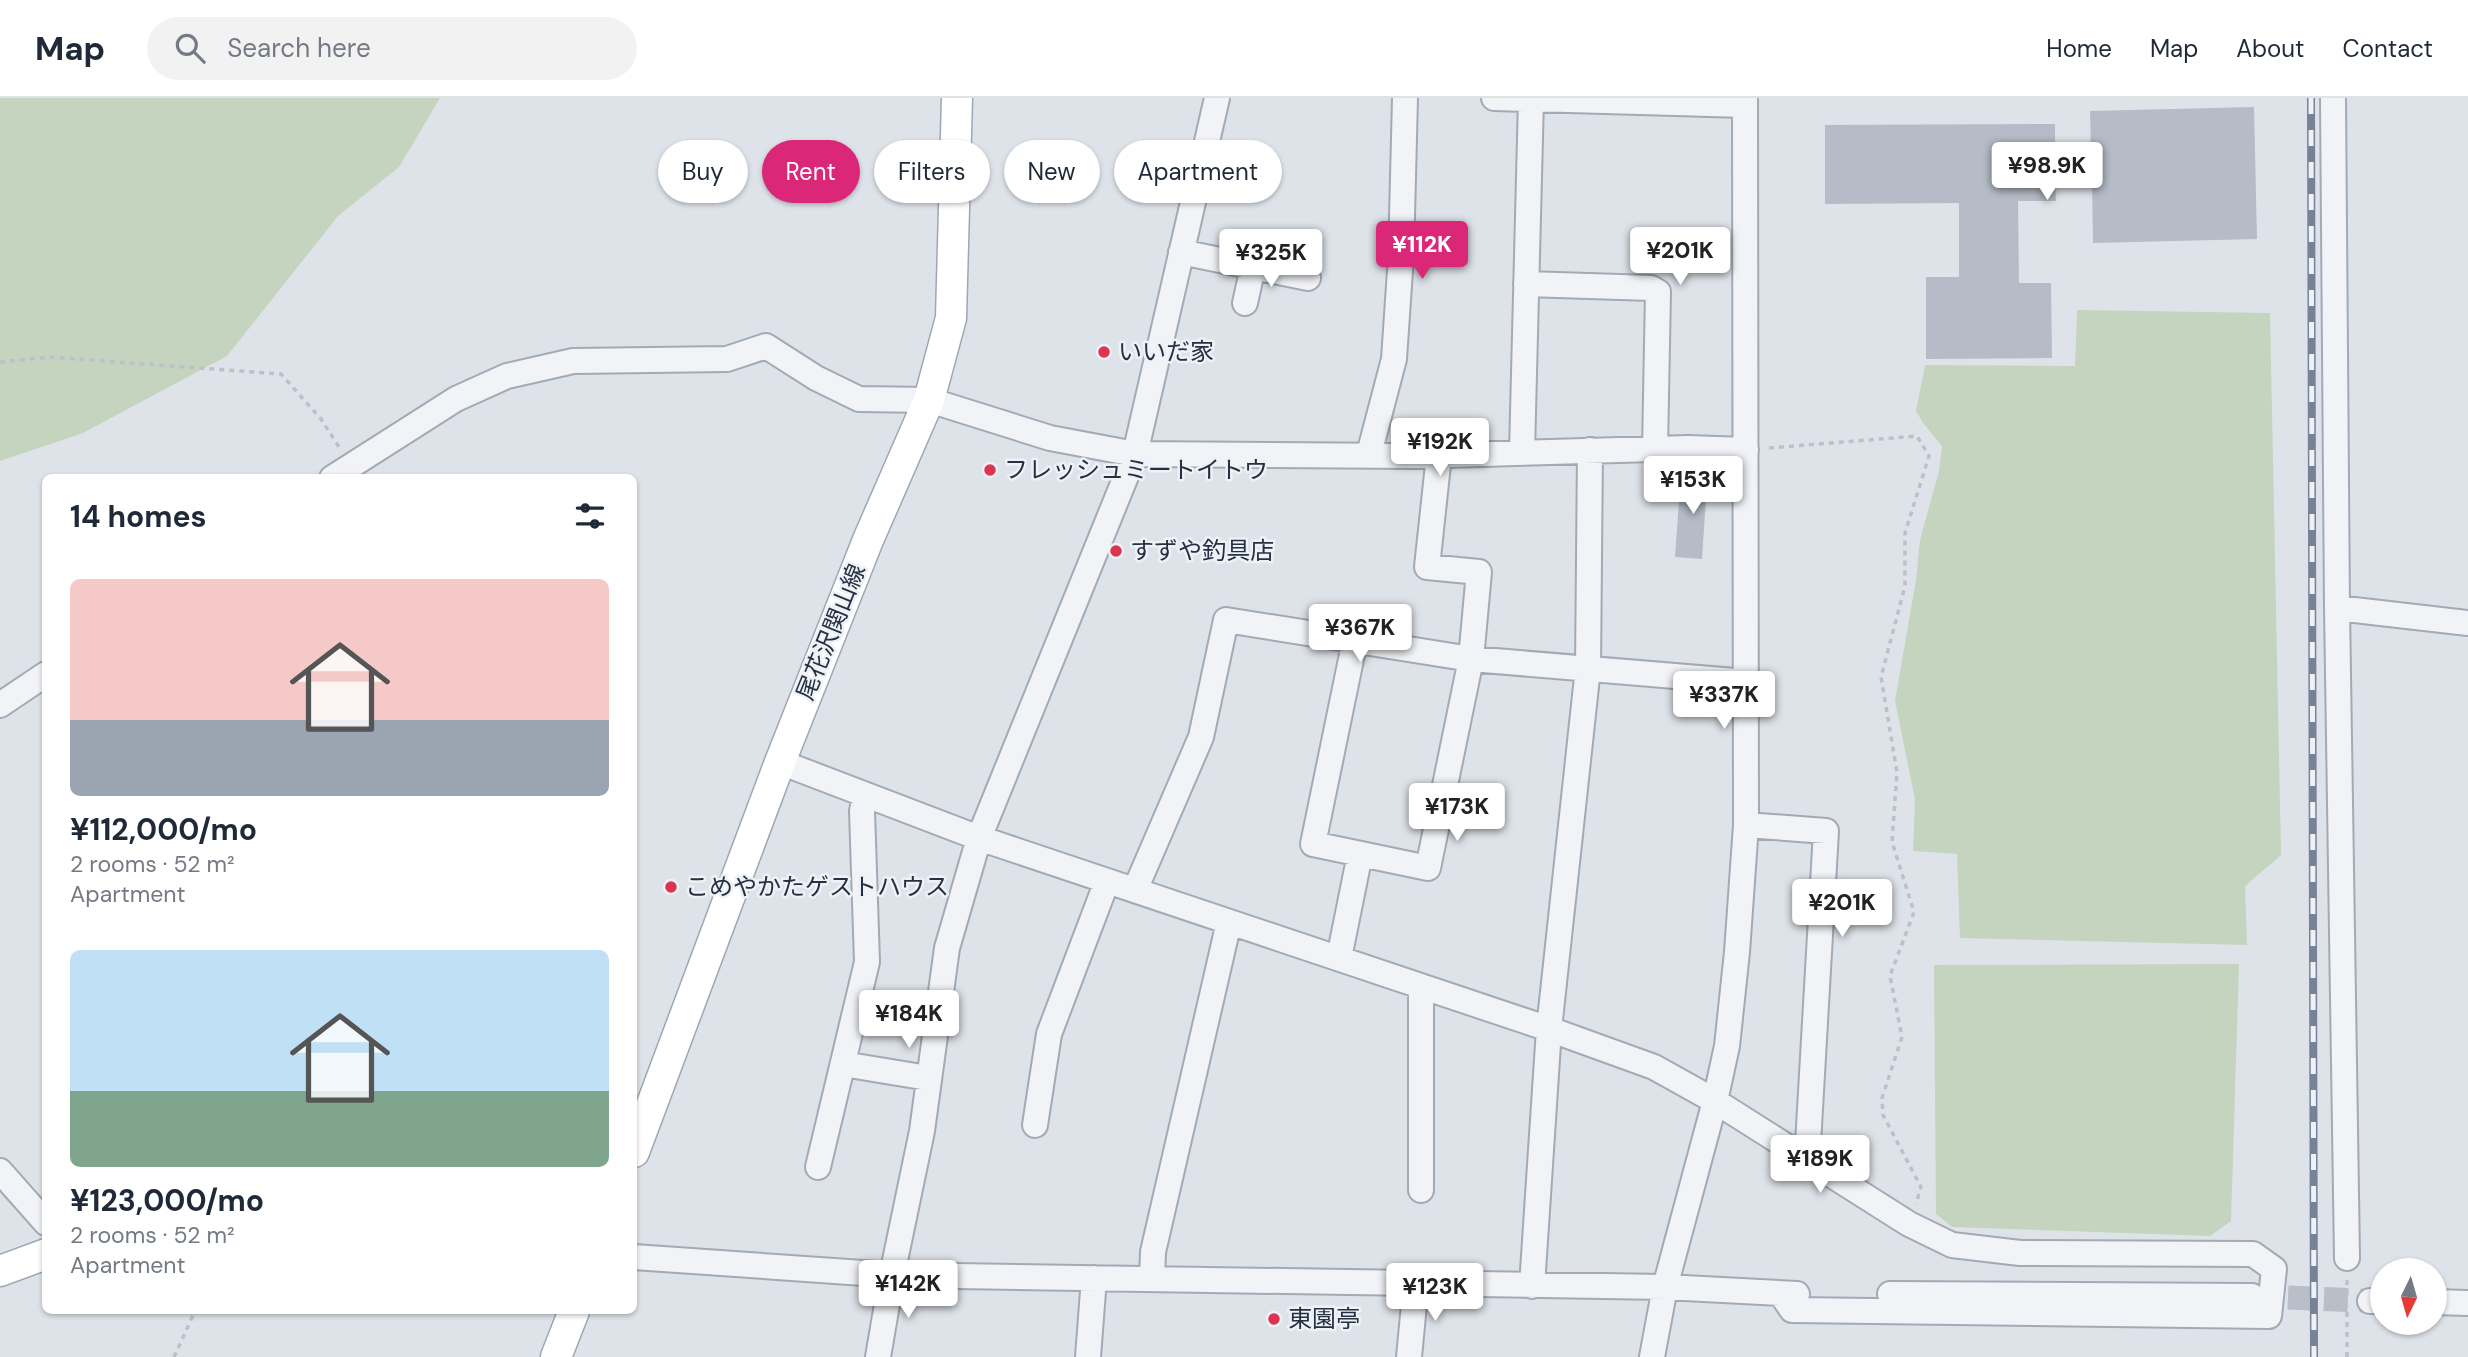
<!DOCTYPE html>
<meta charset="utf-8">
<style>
body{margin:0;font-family:"DM Sans","Noto Sans JP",sans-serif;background:#f2f2f3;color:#1f2937;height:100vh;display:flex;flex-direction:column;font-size:26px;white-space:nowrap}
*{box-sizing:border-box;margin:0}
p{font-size:23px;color:#747a83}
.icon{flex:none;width:38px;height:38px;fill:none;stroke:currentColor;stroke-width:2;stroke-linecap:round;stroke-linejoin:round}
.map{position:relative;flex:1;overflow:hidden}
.side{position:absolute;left:42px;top:376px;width:595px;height:840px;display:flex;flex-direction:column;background:#fff;border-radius:10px;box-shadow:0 2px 5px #0004}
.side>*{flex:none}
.guide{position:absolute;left:658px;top:42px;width:665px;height:63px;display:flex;gap:14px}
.needle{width:46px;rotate:185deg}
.fabs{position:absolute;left:2370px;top:1160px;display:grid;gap:14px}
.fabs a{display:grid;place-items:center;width:77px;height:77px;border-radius:50%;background:#fff;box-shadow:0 2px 5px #0004;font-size:35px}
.price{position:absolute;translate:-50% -60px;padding:0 16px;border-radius:7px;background:#fff;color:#222;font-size:23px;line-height:46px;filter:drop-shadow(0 2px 4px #0008)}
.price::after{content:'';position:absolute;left:50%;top:42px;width:21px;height:16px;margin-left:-10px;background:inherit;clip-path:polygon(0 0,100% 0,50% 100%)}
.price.selected{background:#db2777;color:#fff}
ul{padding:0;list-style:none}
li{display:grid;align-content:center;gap:14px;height:371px;padding:0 28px}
li span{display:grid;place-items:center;height:217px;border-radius:10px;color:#555}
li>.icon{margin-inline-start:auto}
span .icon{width:126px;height:126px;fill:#fffc;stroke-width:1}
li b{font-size:30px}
h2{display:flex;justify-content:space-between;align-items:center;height:84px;padding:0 28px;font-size:30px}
.pill{padding:0 24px;border-radius:32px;background:#fff;box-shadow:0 2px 5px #0004;font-size:24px;line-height:63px}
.pill.selected{background:#db2777;color:#fff}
header{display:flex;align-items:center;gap:42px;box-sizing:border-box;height:98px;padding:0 35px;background:#fff;border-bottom:2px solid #e0e1e3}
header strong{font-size:33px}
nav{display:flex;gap:38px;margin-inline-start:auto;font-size:24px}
.search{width:490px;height:63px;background:#f2f2f3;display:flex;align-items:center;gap:18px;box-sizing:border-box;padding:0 24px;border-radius:38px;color:#747a83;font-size:26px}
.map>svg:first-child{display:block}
</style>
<header>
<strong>Map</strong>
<div class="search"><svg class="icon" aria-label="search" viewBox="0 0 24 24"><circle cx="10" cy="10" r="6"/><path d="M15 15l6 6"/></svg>Search here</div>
<nav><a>Home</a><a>Map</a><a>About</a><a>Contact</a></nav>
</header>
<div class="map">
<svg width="2468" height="1259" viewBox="0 0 2468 1259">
<rect width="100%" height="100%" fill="#dee3e9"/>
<path fill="#c4d4be" d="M 0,0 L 440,0 L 399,69 L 338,118 L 227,258 L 83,335 L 0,363 Z
M 2077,212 L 2270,215 L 2281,757 L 2245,788 L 2247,847 L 1960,840 L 1957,756 L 1913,753 L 1915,701 L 1895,603 L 1916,482 L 1920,442 L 1939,373 L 1942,348 L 1923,325 L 1916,313 L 1925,267 L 2075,268 Z
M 2239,866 L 2231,1123 L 2210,1138 L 1952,1129 L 1936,1116 L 1934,867 Z"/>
<path fill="#b5bcc7" d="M 2254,9 L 2257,141 L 2093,145 L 2092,82 L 2055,83 L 2056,103 L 2018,103 L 2019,185 L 2051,185 L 2052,260 L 1926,261 L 1926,179 L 1959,179 L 1959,105 L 1825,106 L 1825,27 L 2055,26 L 2055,49 L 2091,48 L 2090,13 Z
M 1690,368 L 1708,369 L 1702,461 L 1675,459 L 1679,402 L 1688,402 Z"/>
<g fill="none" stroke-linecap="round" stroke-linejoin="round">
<path stroke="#b9bfc8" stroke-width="24" stroke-dasharray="24 12" stroke-linecap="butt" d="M 2252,1198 L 2370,1203"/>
<g stroke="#a3aab4" stroke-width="28">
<path id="minor" d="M 1494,0 L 1745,7
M 2333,0 L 2337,510 L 2347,1160
M 1181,154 L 1308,180
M 1526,186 L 1651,190 L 1658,194 L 1655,351
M 1245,205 L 1253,169
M 1522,354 L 1531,1
M 1369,356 L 1394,261 L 1401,158 L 1405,0
M 332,380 L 456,301 L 507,278 L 573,263 L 727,261 L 766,248 L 816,280 L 859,301 L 929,302 L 1050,340 L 1135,356 L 1413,358 L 1688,350 L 1746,352
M 2337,510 L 2468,525
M 1355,542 L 1313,746 L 1428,770 L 1471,561 L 1479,474 L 1427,469 L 1439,357
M 0,607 L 46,576
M 780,664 L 979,740 L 1549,931 L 1654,969 L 1715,1003 L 1909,1126 L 1952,1147 L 2020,1155 L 2253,1156 L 2274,1171 L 2269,1218 L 1792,1212 L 1781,1196
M 1746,727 L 1826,733 L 1807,1063
M 1135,792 L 1201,639 L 1226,522 L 1471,561 L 1747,584
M 1339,860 L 1360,756
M 843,966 L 928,980
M 1035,1027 L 1049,936 L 1107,783
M 818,1069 L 867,864 L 862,713 L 865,698
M 0,1073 L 46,1125
M 1421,1092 L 1421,888
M 634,1159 L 892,1177 L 1665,1189 L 1797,1196
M 1152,1181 L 1153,1154 L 1229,824
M 1532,1188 L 1549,931 L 1588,570 L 1590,352
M 1890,1196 L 2252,1198
M 2370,1203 L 2382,1203
M 2434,1204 L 2468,1205
M 878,1259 L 892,1177 L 922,1033 L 947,850 L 979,740 L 1135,356 L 1217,0
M 1088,1259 L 1094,1180
M 1409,1259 L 1416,1186
M 1652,1259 L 1665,1189 L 1715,1003 L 1727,948 L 1737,854 L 1746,727 L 1745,0"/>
</g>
<g stroke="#9ca7b6" stroke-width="33">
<path id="major" d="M 634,1054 L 780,664 L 868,442 L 929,302 L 951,220 L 957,0
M 0,1173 L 46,1156
M 556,1259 L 574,1213"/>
</g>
<path stroke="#bcc0c8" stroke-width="3.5" stroke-dasharray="5 5" stroke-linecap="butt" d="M 0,264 L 49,259 L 281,276 L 321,321 L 339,349
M 1769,350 L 1917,338 L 1929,358 L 1905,435 L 1905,488 L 1881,579 L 1897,674 L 1892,744 L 1914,814 L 1890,878 L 1902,939 L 1882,1000 L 1883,1017 L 1921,1089 L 1916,1106
M 2347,1197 L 2347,1180
M 174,1259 L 195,1213
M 2347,1259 L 2347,1208"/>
<use href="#minor" stroke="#f1f3f7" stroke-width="24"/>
<use href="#major" stroke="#fff" stroke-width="30"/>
<g stroke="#768295" stroke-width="8">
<path id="rail" d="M 2311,0 L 2314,1259"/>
</g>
<use href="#rail" stroke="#eef2f7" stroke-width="5" stroke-dasharray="16" stroke-linecap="butt"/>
</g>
<g fill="#dd3452" stroke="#eef2f7" stroke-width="2.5">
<circle cx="1104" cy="254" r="7"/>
<circle cx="990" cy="372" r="7"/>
<circle cx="1116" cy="453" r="7"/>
<circle cx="671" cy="789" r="7"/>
<circle cx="1274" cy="1221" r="7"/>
</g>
<g text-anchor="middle" stroke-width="5" stroke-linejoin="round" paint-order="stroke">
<g font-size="24" fill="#253042" stroke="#eef2f7" text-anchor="start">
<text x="1118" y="262">いいだ家</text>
<text x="1004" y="380">フレッシュミートイトウ</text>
<text x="1130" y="461">すずや釣具店</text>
<text x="685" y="797">こめやかたゲストハウス</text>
<text x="1288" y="1229">東園亭</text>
</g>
<g font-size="24" fill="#253042" stroke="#eef2f7">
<text transform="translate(831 534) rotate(-68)" y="8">尾花沢関山線</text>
</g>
</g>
</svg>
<div class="fabs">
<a><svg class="needle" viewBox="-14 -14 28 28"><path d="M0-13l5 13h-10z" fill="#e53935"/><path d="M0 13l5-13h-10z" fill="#747a83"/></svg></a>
</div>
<b class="price" style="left:2047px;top:104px">¥98.9K</b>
<b class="price selected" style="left:1422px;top:183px">¥112K</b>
<b class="price" style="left:1680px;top:189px">¥201K</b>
<b class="price" style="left:1271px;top:191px">¥325K</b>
<b class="price" style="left:1440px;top:380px">¥192K</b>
<b class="price" style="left:1693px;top:418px">¥153K</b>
<b class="price" style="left:1360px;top:566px">¥367K</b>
<b class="price" style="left:1724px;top:633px">¥337K</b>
<b class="price" style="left:1457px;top:745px">¥173K</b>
<b class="price" style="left:1842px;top:841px">¥201K</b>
<b class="price" style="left:909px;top:952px">¥184K</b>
<b class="price" style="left:1820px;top:1097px">¥189K</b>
<b class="price" style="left:908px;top:1222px">¥142K</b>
<b class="price" style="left:1435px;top:1225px">¥123K</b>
<div class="guide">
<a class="pill">Buy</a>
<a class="pill selected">Rent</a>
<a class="pill">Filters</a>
<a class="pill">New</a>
<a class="pill">Apartment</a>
</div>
<section class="side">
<h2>14 homes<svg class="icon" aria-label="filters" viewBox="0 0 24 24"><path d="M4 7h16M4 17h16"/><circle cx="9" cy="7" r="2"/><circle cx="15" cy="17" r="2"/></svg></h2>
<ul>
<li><span style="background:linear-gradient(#f6c9c9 65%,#9aa5b1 0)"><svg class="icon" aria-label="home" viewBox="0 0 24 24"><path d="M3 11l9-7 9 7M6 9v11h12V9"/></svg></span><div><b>¥112,000/mo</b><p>2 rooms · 52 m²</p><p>Apartment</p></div></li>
<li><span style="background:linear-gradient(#bfe0f5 65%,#7fa58c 0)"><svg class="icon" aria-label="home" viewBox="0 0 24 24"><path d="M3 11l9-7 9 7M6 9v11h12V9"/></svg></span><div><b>¥123,000/mo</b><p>2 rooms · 52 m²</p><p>Apartment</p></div></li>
</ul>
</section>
</div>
